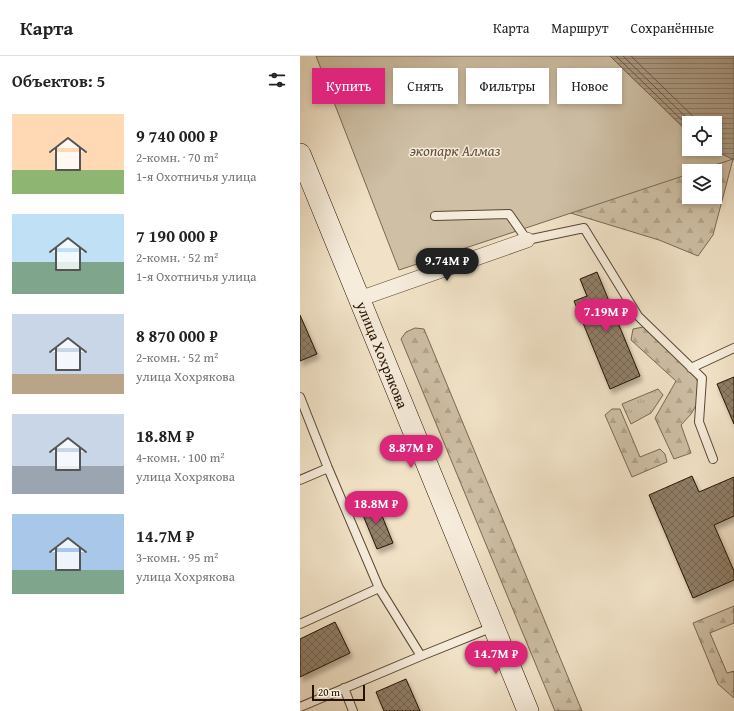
<!DOCTYPE html>
<html lang="ru">
<meta charset="utf-8">
<style>
body{margin:0;font-family:"Gentium Book Plus",serif;background:#f2f2f2;color:#222;height:100vh;display:flex;flex-direction:column;font-size:15px;white-space:nowrap}
*{box-sizing:border-box;margin:0}
p{font-size:13px;color:#767676}
.icon{flex:none;width:22px;height:22px;fill:none;stroke:currentColor;stroke-width:2;stroke-linecap:round;stroke-linejoin:round}
.map{position:relative;flex:1;overflow:hidden}
.drawer{display:flex;flex-direction:column;background:#fff;width:300px}
.drawer>*{flex:none}
.hud{position:absolute;left:12px;top:12px;width:362px;height:36px;display:flex;gap:8px}
.tools{position:absolute;left:382px;top:60px;display:grid;gap:8px}
.tools a{display:grid;place-items:center;width:40px;height:40px;border-radius:0px;background:#fff;box-shadow:0 2px 6px #0003;font-size:20px}
.scale{position:absolute;left:12px;bottom:10px;width:53px;box-sizing:border-box;padding-left:4px;border:2px solid #261201;border-top:0;font-size:11px;line-height:14px;white-space:nowrap;color:#261201;-webkit-text-stroke:3px #f6ecdb;paint-order:stroke}
.price{position:absolute;translate:-50% -34px;padding:0 9px;border-radius:14px;background:#db2777;color:#fff;font-size:13px;line-height:26px;filter:drop-shadow(0 1px 2px #0008)}
.price::after{content:'';position:absolute;left:50%;top:24px;width:12px;height:9px;margin-left:-6px;background:inherit;clip-path:polygon(0 0,100% 0,50% 100%)}
.price.on{background:#222;color:#fff}
ul{padding:0;list-style:none}
li{display:flex;align-items:center;gap:12px;height:100px;padding:0 12px}
li span{display:grid;place-items:center;flex:none;width:112px;height:80px;border-radius:0px;color:#555}
li>.icon{margin-inline-start:auto}
span .icon{width:48px;height:48px;fill:#fffc;stroke-width:1}
li b{font-size:17px}
h2{display:flex;justify-content:space-between;align-items:center;height:48px;padding:0 12px;font-size:17px}
.pill{padding:0 14px;border-radius:0px;background:#fff;box-shadow:0 2px 6px #0003;font-size:14px;line-height:36px}
.pill.on{background:#db2777;color:#fff}
header{display:flex;align-items:center;gap:24px;box-sizing:border-box;height:56px;padding:0 20px;background:#fff;border-bottom:1px solid #e0e0e0}
header strong{font-size:19px}
nav{display:flex;gap:22px;margin-inline-start:auto;font-size:14px}
main{display:flex;flex:1;min-height:0}
.map>svg:first-child{display:block}
</style>
<header>
<strong>Карта</strong>
<nav><a>Карта</a><a>Маршрут</a><a>Сохранённые</a></nav>
</header>
<main>
<section class="drawer">
<h2>Объектов: 5<svg class="icon" aria-label="filters" viewBox="0 0 24 24"><path d="M4 7h16M4 17h16"/><circle cx="9" cy="7" r="2"/><circle cx="15" cy="17" r="2"/></svg></h2>
<ul>
<li><span style="background:linear-gradient(#ffd9b3 70%,#8fb573 0)"><svg class="icon" aria-label="home" viewBox="0 0 24 24"><path d="M3 11l9-7 9 7M6 9v11h12V9"/></svg></span><div><b>9 740 000 ₽</b><p>2-комн. · 70 m²</p><p>1-я Охотничья улица</p></div></li>
<li><span style="background:linear-gradient(#bfe0f5 60%,#7fa58c 0)"><svg class="icon" aria-label="home" viewBox="0 0 24 24"><path d="M3 11l9-7 9 7M6 9v11h12V9"/></svg></span><div><b>7 190 000 ₽</b><p>2-комн. · 52 m²</p><p>1-я Охотничья улица</p></div></li>
<li><span style="background:linear-gradient(#c9d6e8 75%,#b9a48a 0)"><svg class="icon" aria-label="home" viewBox="0 0 24 24"><path d="M3 11l9-7 9 7M6 9v11h12V9"/></svg></span><div><b>8 870 000 ₽</b><p>2-комн. · 52 m²</p><p>улица Хохрякова</p></div></li>
<li><span style="background:linear-gradient(#c9d6e8 65%,#9aa5b1 0)"><svg class="icon" aria-label="home" viewBox="0 0 24 24"><path d="M3 11l9-7 9 7M6 9v11h12V9"/></svg></span><div><b>18.8M ₽</b><p>4-комн. · 100 m²</p><p>улица Хохрякова</p></div></li>
<li><span style="background:linear-gradient(#a9c7e8 70%,#7fa58c 0)"><svg class="icon" aria-label="home" viewBox="0 0 24 24"><path d="M3 11l9-7 9 7M6 9v11h12V9"/></svg></span><div><b>14.7M ₽</b><p>3-комн. · 95 m²</p><p>улица Хохрякова</p></div></li>
</ul>
</section>
<div class="map">
<svg width="434" height="655" viewBox="0 0 434 655">
<defs>
<pattern id="grass-tufts" width="24" height="20" patternUnits="userSpaceOnUse"><rect width="24" height="20" fill="#cebfa5"/><path d="M3 7l-1-3M5 7V3M7 7l1-3M15 17l-1-3M17 17v-4M19 17l1-3" fill="none" stroke="#b1a38c"/></pattern>
<pattern id="forest-firs" width="22" height="20" patternUnits="userSpaceOnUse"><rect width="22" height="20" fill="#cebfa5"/><path d="M5 1l3.5 6h-7zM16 11l3.5 6h-7z" fill="#b1a38c"/></pattern>
<pattern id="water-rules" width="6" height="5" patternUnits="userSpaceOnUse"><rect width="6" height="5" fill="#ac9b84"/><path d="M0 2.5h6" fill="none" stroke="#8c7d6a"/></pattern>
<pattern id="building-cross-hatch" width="8" height="8" patternUnits="userSpaceOnUse"><rect width="8" height="8" fill="#907e68"/><path d="M0 0l8 8M0 8l8-8" fill="none" stroke="#756653"/></pattern>
<filter id="shadow"><feDropShadow dx="2.5" dy="4.5" stdDeviation="2" flood-color="#0004"/></filter>
</defs>
<rect width="100%" height="100%" fill="#f1e2c7"/>
<filter id="stains"><feTurbulence type="fractalNoise" baseFrequency=".005" numOctaves="4"/><feColorMatrix values="0 0 0 0 .2 0 0 0 0 .09 0 0 0 0 .02 0 0 0 .5 -.17"/></filter>
<radialGradient id="worn" r=".72"><stop offset=".6" stop-color="#630" stop-opacity="0"/><stop offset="1" stop-color="#630" stop-opacity=".3"/></radialGradient>
<path fill="url(#grass-tufts)" stroke="#7a6853" d="M 358,333 L 363,339 L 351,357 L 331,368 L 322,348 Z"/>
<path fill="url(#forest-firs)" stroke="#7a6853" fill-rule="evenodd" d="M 310,0 L 389,77 L 389,93 L 412,93 L 433,103 L 413,179 L 398,200 L 359,184 L 264,155 ZM 389,115 L 415,115 L 415,141 L 389,141 Z
M 343,271 L 395,319 L 400,332 L 398,346 L 391,358 L 381,369 L 391,397 L 374,403 L 355,362 L 376,325 L 331,284 L 333,273 Z
M 115,272 L 124,273 L 282,655 L 255,655 L 101,283 L 106,276 Z
M 312,353 L 320,353 L 340,401 L 360,393 L 365,398 L 367,406 L 332,421 L 305,359 Z
M 434,550 L 434,567 L 410,577 L 427,617 L 434,615 L 434,642 L 418,628 L 393,567 Z"/>
<path fill="#cebfa5" stroke="#7a6853" d="M 16,0 L 310,0 L 389,77 L 389,93 L 412,93 L 433,103 L 397,115 L 389,115 L 389,118 L 99,214 Z"/>
<path fill="url(#water-rules)" stroke="#766450" d="M 310,0 L 434,0 L 434,104 L 412,93 L 415,93 L 415,67 L 389,67 L 389,77 Z"/>
<g fill="none" stroke-linecap="round" stroke-linejoin="round">
<path stroke="#695642" stroke-width="1" d="M 316,0 L 389,71
M 323,0 L 392,67
M 331,0 L 400,67"/>
</g>
<path fill="url(#building-cross-hatch)" stroke="#261201" filter="url(#shadow)" d="M 297,216 L 340,320 L 310,333 L 274,245 L 287,240 L 280,223 Z
M 0,259 L 17,298 L 0,305 Z
M 434,321 L 434,368 L 417,328 Z
M 392,420 L 399,436 L 434,421 L 434,460 L 414,469 L 434,515 L 434,524 L 393,542 L 349,439 Z
M 76,445 L 93,487 L 77,493 L 60,452 Z
M 35,566 L 50,597 L 0,621 L 0,583 Z
M 106,623 L 120,655 L 84,655 L 76,636 Z"/>
<g fill="none" stroke-linecap="round" stroke-linejoin="round">
<g stroke="#594632" stroke-width="10">
<path id="service" d="M 135,160 L 209,158 L 227,184 L 284,172 L 338,260 L 402,322 L 399,366 L 413,403
M 391,312 L 434,292
M 0,341 L 28,412 L 79,532 L 121,600
M 0,424 L 28,412
M 0,568 L 79,532
M 44,632 L 53,655
M 0,651 L 121,600 L 193,571"/>
</g>
<g stroke="#594632" stroke-width="16">
<path id="minor" d="M 59,243 L 227,184"/>
</g>
<g stroke="#261201" stroke-width="22">
<path id="secondary" d="M 0,98 L 228,655"/>
</g>
<use href="#service" stroke="#f6ecdb" stroke-width="8"/>
<use href="#minor" stroke="#f6ecdb" stroke-width="15"/>
<use href="#secondary" stroke="#f6ecdb" stroke-width="21"/>
</g>
<g text-anchor="middle" stroke-width="3" stroke-linejoin="round" paint-order="stroke">
<g font-size="15" font-style="italic" fill="#614f3a" stroke="#f6ecdb">
<text x="155" y="100">экопарк Алмаз</text>
</g>
<g font-size="15" fill="#261201" stroke="#f6ecdb">
<text transform="translate(82 299) rotate(68)" y="5">улица Хохрякова</text>
</g>
</g>
<rect width="100%" height="100%" filter="url(#stains)"/>
<rect width="100%" height="100%" fill="url(#worn)"/>
</svg>
<div class="tools">
<a><svg class="icon" aria-label="locate" viewBox="0 0 24 24"><circle cx="12" cy="12" r="6"/><path d="M12 2v4M12 18v4M2 12h4M18 12h4"/></svg></a>
<a><svg class="icon" aria-label="layers" viewBox="0 0 24 24"><path d="M12 4l9 5-9 5-9-5zM3 14l9 5 9-5"/></svg></a>
</div>
<div class="scale">20 m</div>
<b class="price on" style="left:147px;top:226px">9.74M ₽</b>
<b class="price" style="left:306px;top:277px">7.19M ₽</b>
<b class="price" style="left:111px;top:413px">8.87M ₽</b>
<b class="price" style="left:76px;top:469px">18.8M ₽</b>
<b class="price" style="left:196px;top:619px">14.7M ₽</b>
<div class="hud">
<a class="pill on">Купить</a>
<a class="pill">Снять</a>
<a class="pill">Фильтры</a>
<a class="pill">Новое</a>
</div>
</div>
</main>
